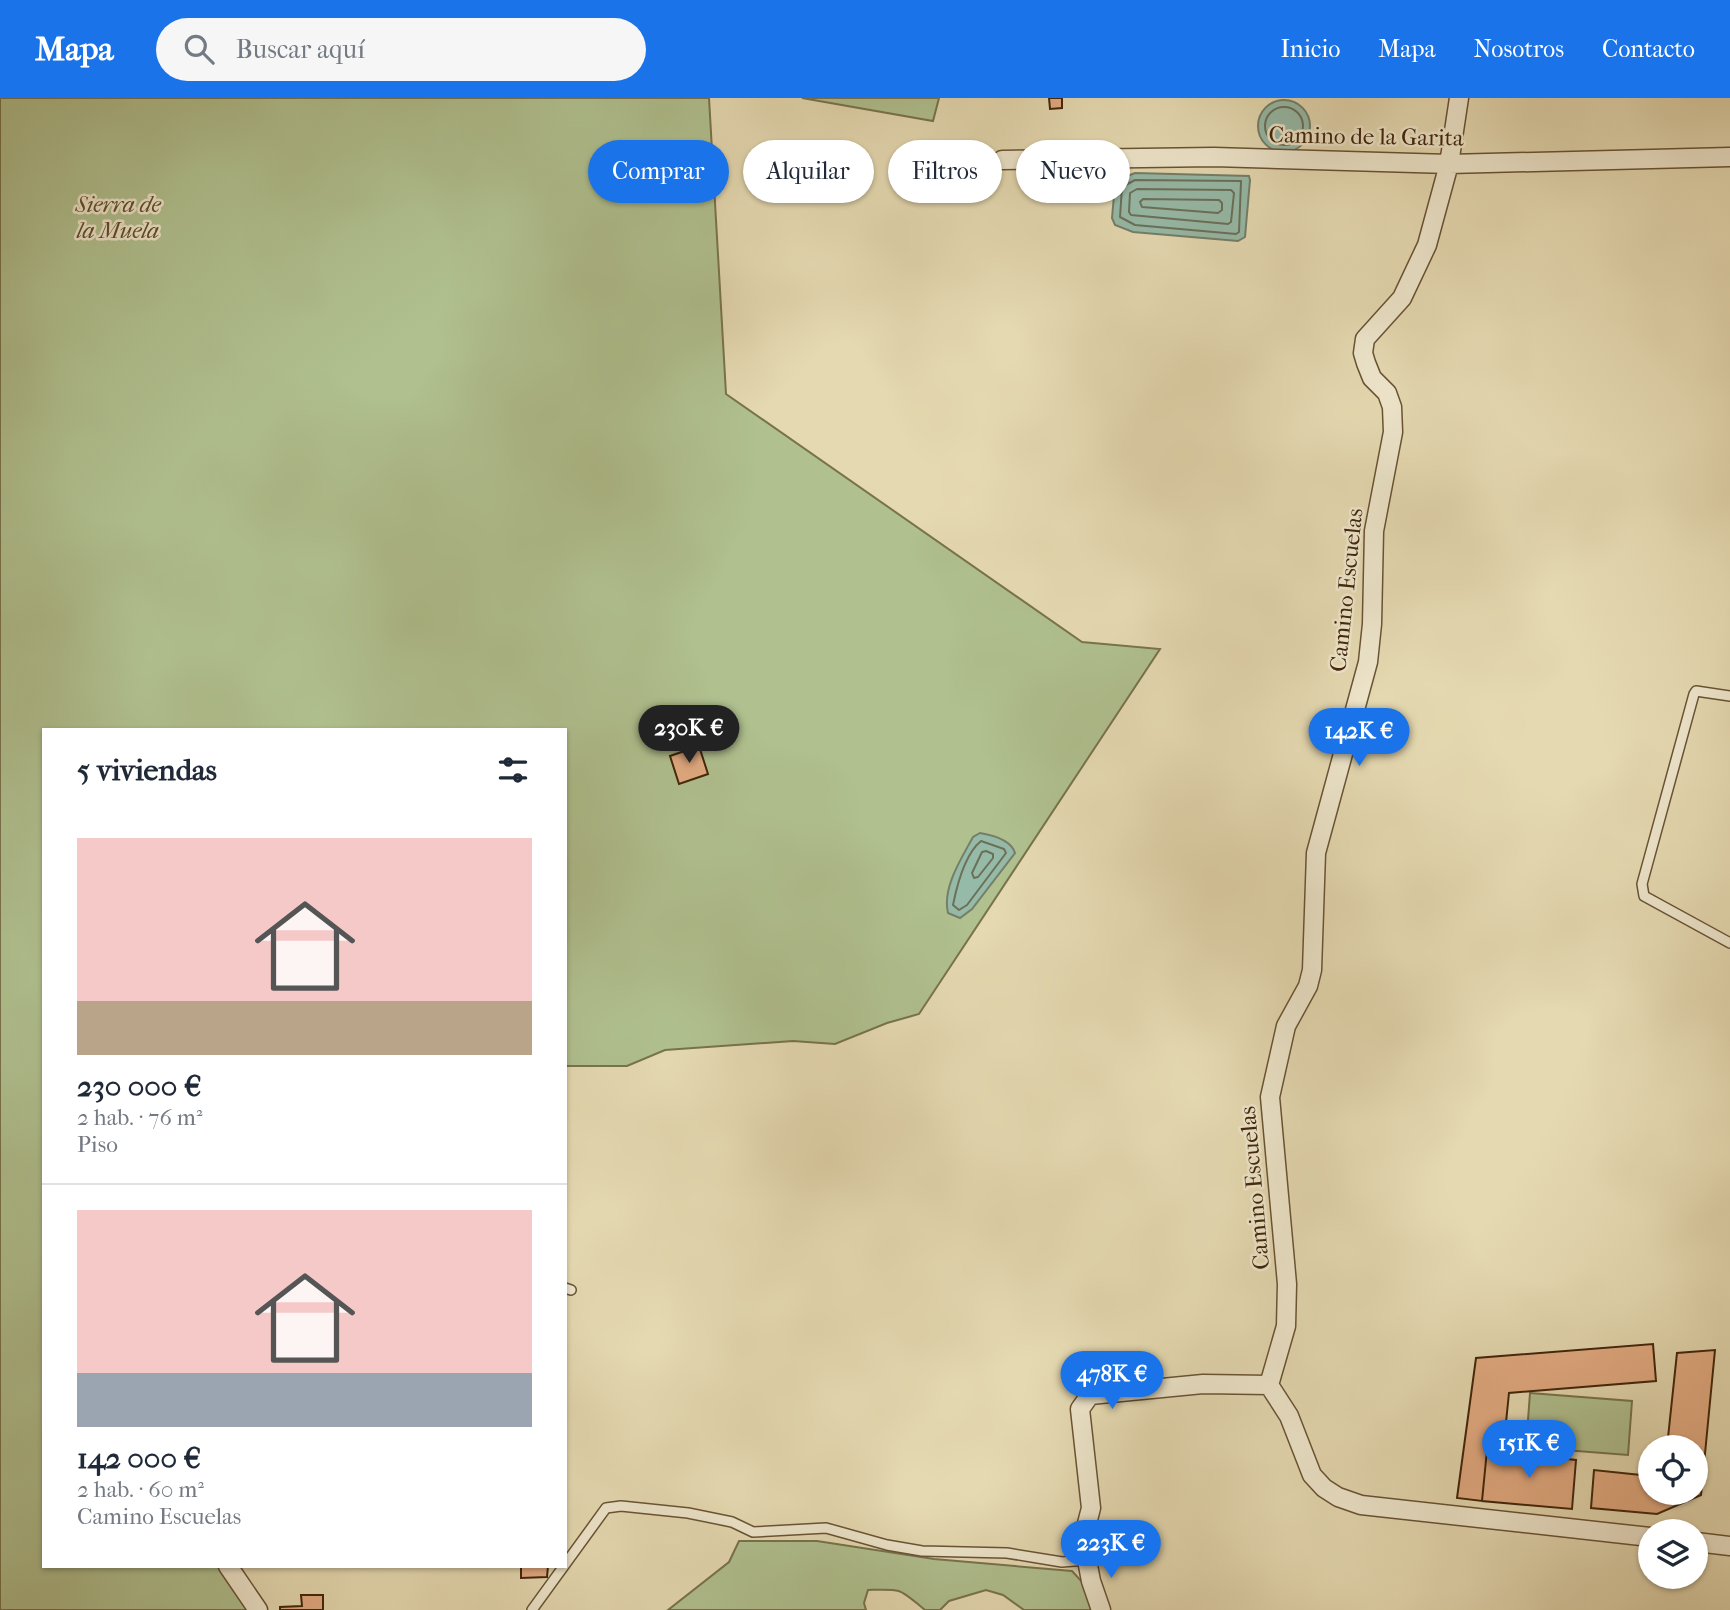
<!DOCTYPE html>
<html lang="es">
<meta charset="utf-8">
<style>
body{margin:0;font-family:"IM FELL French Canon",serif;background:#f6f6f7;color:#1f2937;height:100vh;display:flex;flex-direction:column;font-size:26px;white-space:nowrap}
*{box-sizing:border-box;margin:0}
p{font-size:23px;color:#747a83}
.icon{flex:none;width:38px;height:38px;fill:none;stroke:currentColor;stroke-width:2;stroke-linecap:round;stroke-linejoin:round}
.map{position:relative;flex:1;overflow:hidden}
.sheet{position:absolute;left:42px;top:630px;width:525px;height:840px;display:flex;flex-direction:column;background:#fff;border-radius:0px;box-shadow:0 2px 5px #0004}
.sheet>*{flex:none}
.top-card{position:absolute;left:588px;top:42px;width:665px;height:63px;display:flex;gap:14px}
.fabs{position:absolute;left:1638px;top:1337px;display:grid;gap:14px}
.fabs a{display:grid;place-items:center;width:70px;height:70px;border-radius:50%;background:#fff;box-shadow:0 2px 5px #0004;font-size:35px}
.price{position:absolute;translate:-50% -60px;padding:0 16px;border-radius:24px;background:#1a73e8;color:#fff;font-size:23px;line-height:46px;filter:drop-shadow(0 2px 4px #0008)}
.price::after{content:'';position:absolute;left:50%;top:42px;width:21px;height:16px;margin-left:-10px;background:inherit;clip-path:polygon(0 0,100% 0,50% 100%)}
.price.selected{background:#222;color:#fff}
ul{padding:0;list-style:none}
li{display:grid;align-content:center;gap:14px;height:371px;padding:0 35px}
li+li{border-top:2px solid #e0e1e3}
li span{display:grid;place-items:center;height:217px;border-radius:0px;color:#555}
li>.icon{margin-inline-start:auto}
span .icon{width:126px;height:126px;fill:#fffc;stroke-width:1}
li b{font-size:30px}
h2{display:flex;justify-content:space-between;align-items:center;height:84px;padding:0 35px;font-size:30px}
.pill{padding:0 24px;border-radius:32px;background:#fff;box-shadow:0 2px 5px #0004;font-size:24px;line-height:63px}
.pill.selected{background:#1a73e8;color:#fff}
header{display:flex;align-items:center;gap:42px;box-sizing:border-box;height:98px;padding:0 35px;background:#1a73e8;color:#fff}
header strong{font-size:33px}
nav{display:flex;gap:38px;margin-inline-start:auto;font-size:24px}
.search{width:490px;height:63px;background:#f6f6f7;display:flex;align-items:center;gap:18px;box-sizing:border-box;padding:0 24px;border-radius:38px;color:#747a83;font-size:26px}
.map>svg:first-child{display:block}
</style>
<header>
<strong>Mapa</strong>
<div class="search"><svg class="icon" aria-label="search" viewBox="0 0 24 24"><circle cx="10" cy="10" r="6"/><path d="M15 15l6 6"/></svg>Buscar aquí</div>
<nav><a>Inicio</a><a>Mapa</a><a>Nosotros</a><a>Contacto</a></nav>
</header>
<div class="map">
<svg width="1730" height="1512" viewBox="0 0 1730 1512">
<rect width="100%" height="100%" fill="#e5d9b1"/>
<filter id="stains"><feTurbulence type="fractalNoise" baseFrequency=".00286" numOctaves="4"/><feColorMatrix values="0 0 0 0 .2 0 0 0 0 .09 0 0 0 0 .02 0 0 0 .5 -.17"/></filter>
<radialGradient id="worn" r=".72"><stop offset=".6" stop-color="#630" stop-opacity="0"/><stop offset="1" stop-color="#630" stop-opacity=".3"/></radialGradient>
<path fill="#b0c08f" stroke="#78734c" stroke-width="2" d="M 0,0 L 709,0 L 726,296 L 1082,544 L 1160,551 L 919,916 L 887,925 L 835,946 L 793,943 L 665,952 L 627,968 L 565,968 L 565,632 L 44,632 L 44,1468 L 225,1468 L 253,1512 L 0,1512 Z
M 802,0 L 939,0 L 933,23 Z
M 1530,1295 L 1632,1303 L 1628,1357 L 1526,1349 Z
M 739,1443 L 817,1443 L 934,1461 L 1072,1473 L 1084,1486 L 1093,1512 L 1024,1512 L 1003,1497 L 986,1492 L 949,1503 L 940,1512 L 925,1512 C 898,1490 904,1491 868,1492 L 864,1505 L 866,1512 L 668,1512 L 729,1464 Z"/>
<path fill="#96baa8" stroke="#747f69" stroke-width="2" d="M1258 28a26 26 0 1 1 52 0a26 26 0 1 1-52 0Z
M 1135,75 L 1249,78 L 1250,82 L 1245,139 L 1238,143 L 1133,134 L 1115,127 L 1112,120 L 1115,86 L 1122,80 Z
M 980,735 C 992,737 1011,742 1015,755 L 972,811 L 960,820 L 948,815 C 942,790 961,761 973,739 Z"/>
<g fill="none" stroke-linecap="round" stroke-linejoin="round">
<path stroke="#6b7059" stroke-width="2" d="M1265 28a19 19 0 1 1 38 0a19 19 0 1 1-38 0Z
M 1135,82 L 1241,83 L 1239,134 L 1236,136 L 1135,127 L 1120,119 L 1122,89 Z
M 1137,91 L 1231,92 L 1234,95 L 1231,124 L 1228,126 L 1131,117 L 1129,114 L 1130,95 Z
M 1143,101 L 1219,102 L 1222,105 L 1222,112 L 1218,115 L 1142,109 L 1140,104 Z
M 981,743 L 1004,751 L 1006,755 L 967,807 L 959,812 L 953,807 C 957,787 965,756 981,743 Z
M 986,753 L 993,756 L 993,760 L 978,779 L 974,780 L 972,775 L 982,754 Z"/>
</g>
<path fill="#e3ab82" stroke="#40260a" stroke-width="2" d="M 1049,0 L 1062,0 L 1062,10 L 1050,11 Z
M 699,648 L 708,676 L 679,686 L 670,658 Z
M 1653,1246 L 1656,1283 L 1509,1295 L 1503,1354 L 1487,1352 L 1482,1403 L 1457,1400 L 1476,1260 Z
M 1715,1252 L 1701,1397 L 1657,1416 L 1591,1410 L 1594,1372 L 1650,1378 L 1650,1395 L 1696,1395 L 1696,1349 L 1667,1349 L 1677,1255 Z
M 1487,1352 L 1576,1362 L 1572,1411 L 1482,1403 Z
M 521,1468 L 548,1468 L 547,1479 L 521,1480 Z
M 301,1497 L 323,1497 L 323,1512 L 280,1512 L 280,1509 L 302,1508 Z"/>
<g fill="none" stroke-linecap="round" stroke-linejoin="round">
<g stroke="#695334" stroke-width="12">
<path id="lane" d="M 1730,598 L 1696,593 L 1694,596 L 1642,786 L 1644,798 L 1730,845
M 565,1190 L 571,1192
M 532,1512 L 606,1410 L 621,1408 L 688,1415 L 732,1424 L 753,1434 L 826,1430 L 887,1447 L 922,1453 L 1007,1455 L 1062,1464 L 1087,1462"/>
</g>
<g stroke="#695334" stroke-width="21">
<path id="street" d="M 1002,62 L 1214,59 L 1449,66 L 1730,59
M 1269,1287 L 1286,1228 L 1287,1186 L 1270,999 L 1286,928 L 1308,888 L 1312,872 L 1316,755 L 1368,564 L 1372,526 L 1374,433 L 1393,334 L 1392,309 L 1387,295 L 1372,280 L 1366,265 L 1363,255 L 1365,241 L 1402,200 L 1427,147 L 1449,66 L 1459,0
M 1269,1287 L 1289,1318 L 1312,1377 L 1324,1390 L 1338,1399 L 1361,1407 L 1650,1439
M 1696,1444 L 1730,1448
M 228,1468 L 258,1512
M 1101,1512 L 1091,1483 L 1083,1441 L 1091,1410 L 1080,1311 L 1090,1297 L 1203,1286 L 1269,1287"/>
</g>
<use href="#lane" stroke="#eee6cc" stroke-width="9"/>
<use href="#street" stroke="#eee6cc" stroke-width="18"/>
</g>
<g text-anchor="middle" stroke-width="5" stroke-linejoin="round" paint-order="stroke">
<g font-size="23" fill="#40260a" stroke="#eee6cc">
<text transform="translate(1366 38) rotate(1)" y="8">Camino de la Garita</text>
<text transform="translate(1346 492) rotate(-84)" y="8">Camino Escuelas</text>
<text transform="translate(1254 1090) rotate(-95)" y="8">Camino Escuelas</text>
</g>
<g font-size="23" font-style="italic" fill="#5c4c2b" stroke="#eee6cc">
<text x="118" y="114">Sierra de<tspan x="118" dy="26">la Muela</tspan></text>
</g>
</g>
<rect width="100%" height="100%" filter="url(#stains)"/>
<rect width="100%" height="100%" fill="url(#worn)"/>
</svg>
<div class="fabs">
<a><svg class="icon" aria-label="locate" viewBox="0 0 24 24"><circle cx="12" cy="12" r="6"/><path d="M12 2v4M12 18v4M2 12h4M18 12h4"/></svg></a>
<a><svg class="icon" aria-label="layers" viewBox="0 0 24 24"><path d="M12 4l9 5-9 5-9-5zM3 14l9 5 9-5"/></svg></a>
</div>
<b class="price selected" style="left:689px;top:667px">230K €</b>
<b class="price" style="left:1359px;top:670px">142K €</b>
<b class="price" style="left:1112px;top:1313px">478K €</b>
<b class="price" style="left:1529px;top:1382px">151K €</b>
<b class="price" style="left:1111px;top:1482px">223K €</b>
<div class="top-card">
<a class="pill selected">Comprar</a>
<a class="pill">Alquilar</a>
<a class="pill">Filtros</a>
<a class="pill">Nuevo</a>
</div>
<section class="sheet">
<h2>5 viviendas<svg class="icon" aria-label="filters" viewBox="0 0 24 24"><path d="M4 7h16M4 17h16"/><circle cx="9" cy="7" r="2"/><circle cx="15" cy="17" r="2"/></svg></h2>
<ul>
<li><span style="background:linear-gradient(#f6c9c9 75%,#b9a48a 0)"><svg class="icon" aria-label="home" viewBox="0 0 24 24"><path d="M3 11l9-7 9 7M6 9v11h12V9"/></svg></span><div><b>230 000 €</b><p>2 hab. · 76 m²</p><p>Piso</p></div></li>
<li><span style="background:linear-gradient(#f6c9c9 75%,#9aa5b1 0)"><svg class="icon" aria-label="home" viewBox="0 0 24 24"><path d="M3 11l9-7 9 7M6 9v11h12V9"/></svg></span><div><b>142 000 €</b><p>2 hab. · 60 m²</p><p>Camino Escuelas</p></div></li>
</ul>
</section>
</div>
